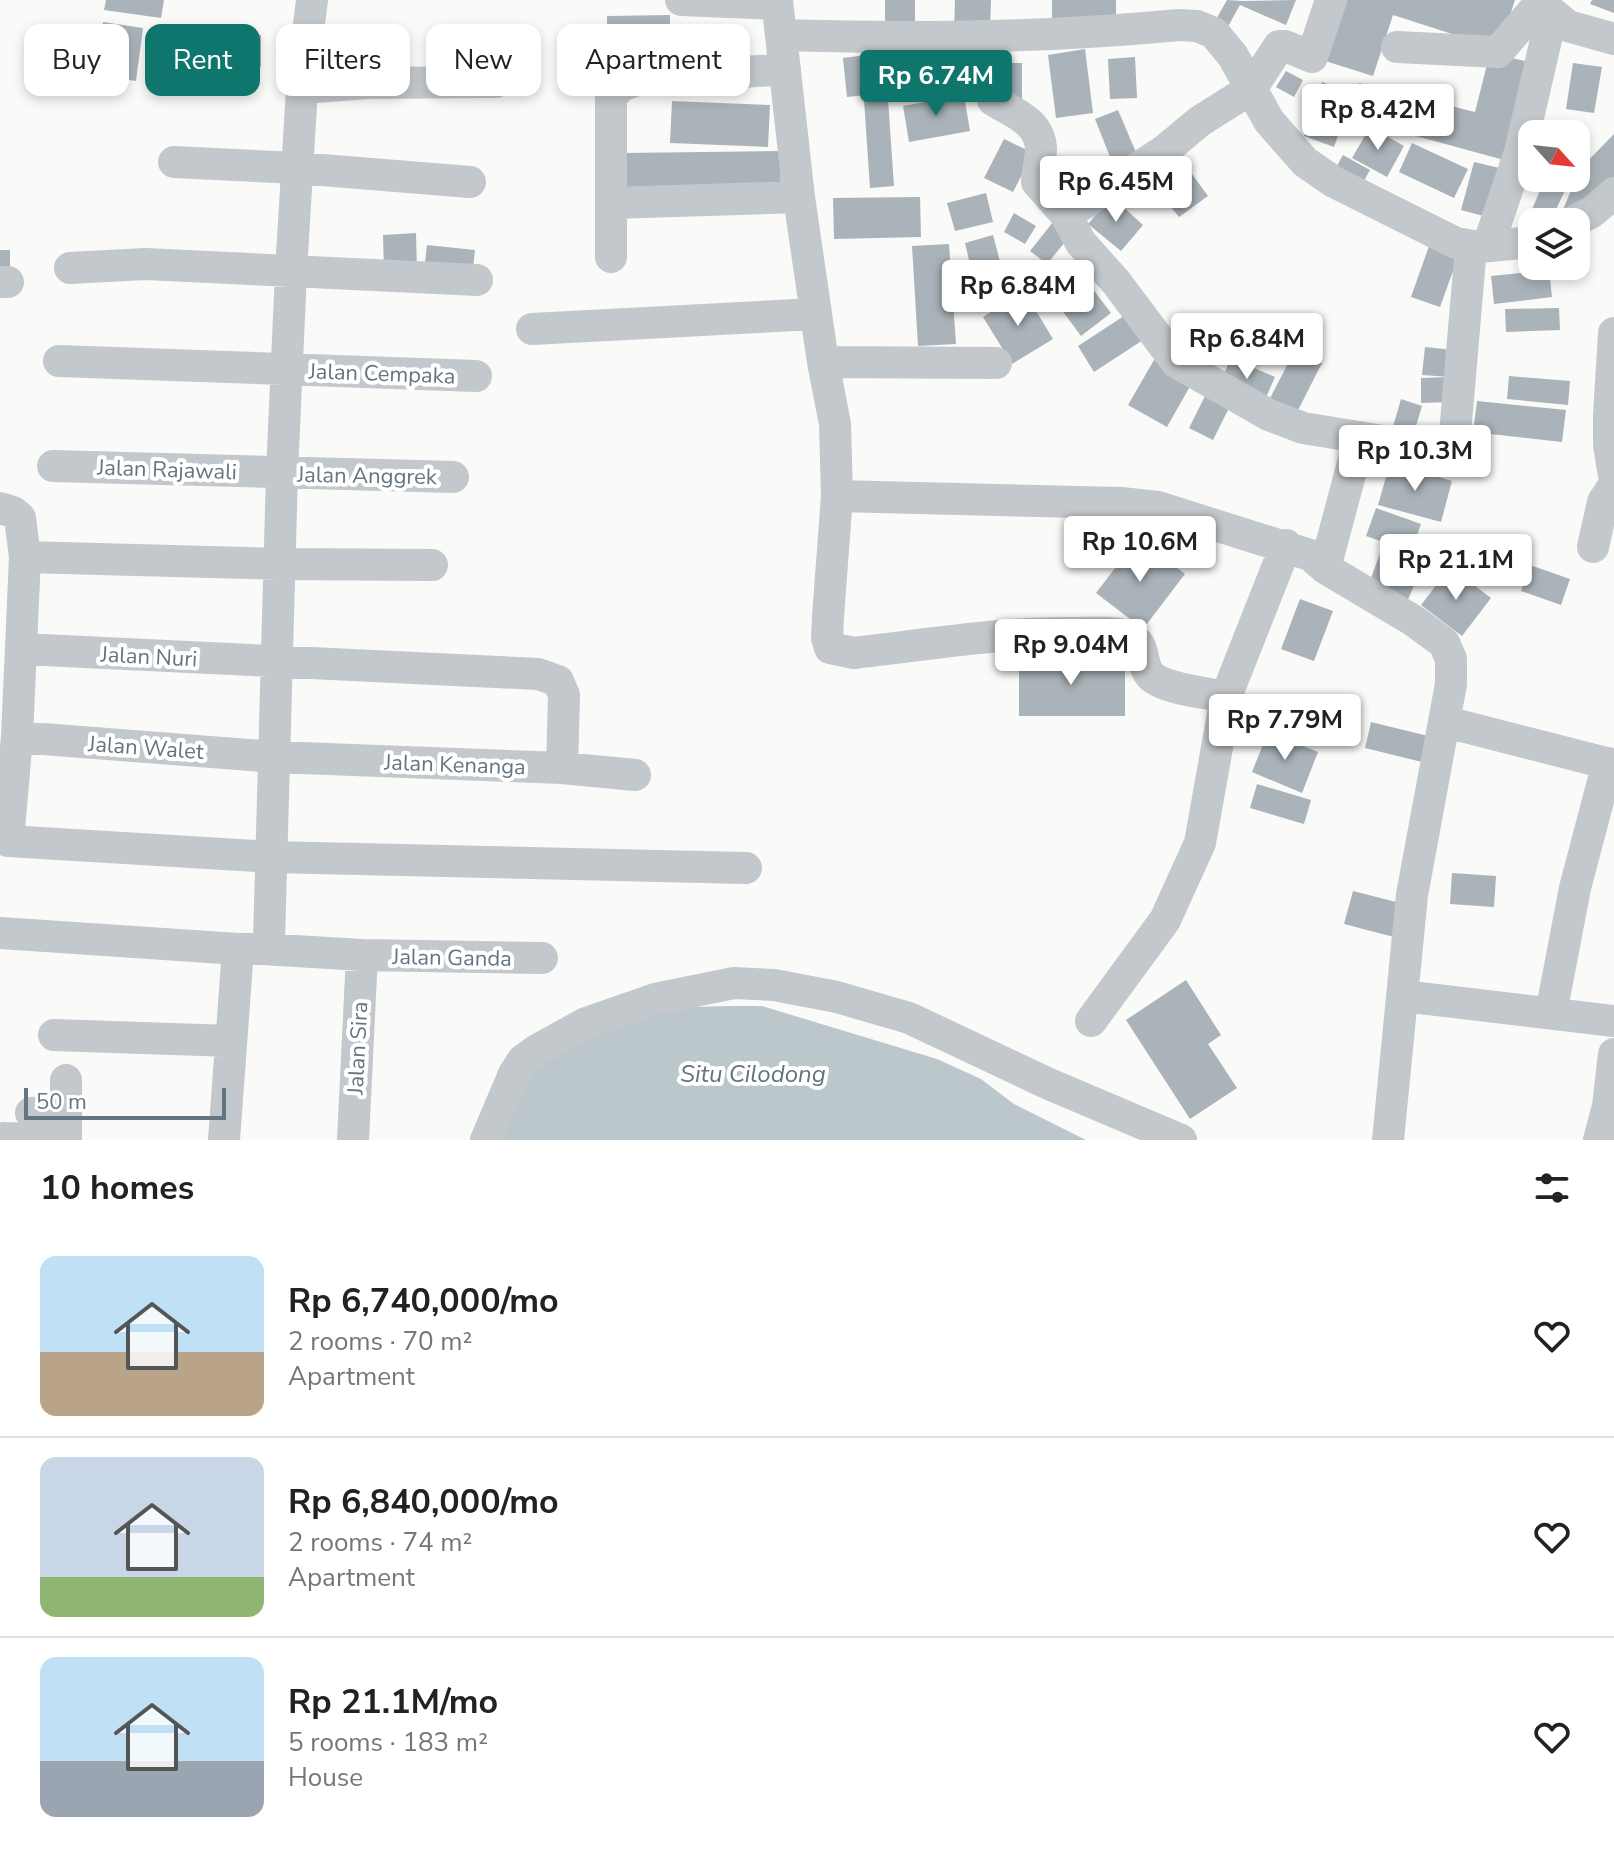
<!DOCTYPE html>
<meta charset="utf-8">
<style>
body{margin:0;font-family:"Nunito Sans",sans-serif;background:#f6f6f6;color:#222;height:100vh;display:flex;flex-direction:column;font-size:30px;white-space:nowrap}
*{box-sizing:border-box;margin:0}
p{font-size:26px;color:#767676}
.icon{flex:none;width:44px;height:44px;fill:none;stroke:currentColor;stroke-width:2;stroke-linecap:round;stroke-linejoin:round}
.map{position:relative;height:1140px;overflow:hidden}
.side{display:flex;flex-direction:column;background:#fff;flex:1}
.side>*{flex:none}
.banner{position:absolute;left:24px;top:24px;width:800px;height:72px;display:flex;gap:16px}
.needle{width:52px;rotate:117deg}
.controls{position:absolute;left:1518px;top:120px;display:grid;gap:16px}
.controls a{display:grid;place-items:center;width:72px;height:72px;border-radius:16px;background:#fff;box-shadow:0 4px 12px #0003;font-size:40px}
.scale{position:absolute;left:24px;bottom:20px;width:202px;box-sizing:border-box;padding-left:8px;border:4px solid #657683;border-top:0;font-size:22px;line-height:28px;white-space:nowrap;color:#657683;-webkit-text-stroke:6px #fff;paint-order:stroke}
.price{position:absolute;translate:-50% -68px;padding:0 18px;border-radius:8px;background:#fff;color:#222;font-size:26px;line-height:52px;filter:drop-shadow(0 2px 4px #0008)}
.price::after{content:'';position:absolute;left:50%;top:48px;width:24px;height:18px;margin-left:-12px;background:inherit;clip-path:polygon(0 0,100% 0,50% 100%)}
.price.on{background:#0f766e;color:#fff}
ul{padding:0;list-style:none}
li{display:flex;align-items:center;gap:24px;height:200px;padding:0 40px}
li+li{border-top:2px solid #e0e0e0}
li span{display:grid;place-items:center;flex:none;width:224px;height:160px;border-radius:16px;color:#555}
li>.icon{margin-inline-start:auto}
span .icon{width:96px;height:96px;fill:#fffc;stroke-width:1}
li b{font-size:34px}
h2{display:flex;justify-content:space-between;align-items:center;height:96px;padding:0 40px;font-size:34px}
.chip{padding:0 28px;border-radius:16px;background:#fff;box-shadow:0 4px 12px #0003;font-size:28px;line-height:72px}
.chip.on{background:#0f766e;color:#fff}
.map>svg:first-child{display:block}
</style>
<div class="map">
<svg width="1614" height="1140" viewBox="0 0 1614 1140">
<rect width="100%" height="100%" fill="#fafaf8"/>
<path fill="#bbc7cb" d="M 728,1006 L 762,1006 L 937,1059 L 981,1079 L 1014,1104 L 1086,1140 L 500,1140 L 531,1063 L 620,1018 L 695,1007 Z"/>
<path fill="#aab3b9" d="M 106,0 L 164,0 L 161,18 L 104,10 Z
M 885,0 L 915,0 L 915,29 L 885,29 Z
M 955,0 L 991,0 L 990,31 L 954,30 Z
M 1052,0 L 1116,0 L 1116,27 L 1052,28 Z
M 1227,0 L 1243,1 L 1296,0 L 1286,25 L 1240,5 L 1226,30 L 1214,23 Z
M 1340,0 L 1515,0 L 1499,49 L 1393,15 L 1373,76 L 1322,60 Z
M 1592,0 L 1614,0 L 1614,13 L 1590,4 Z
M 670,15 L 670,65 L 607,65 L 607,16 Z
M 103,22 L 143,28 L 136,81 L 95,75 Z
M 203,34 L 261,35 L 261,67 L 202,66 Z
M 1085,49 L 1093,113 L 1056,118 L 1048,55 Z
M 882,53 L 886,93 L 847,97 L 843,58 Z
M 1490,53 L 1529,62 L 1504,160 L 1350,118 L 1359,83 L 1475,112 Z
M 1135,57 L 1137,98 L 1110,99 L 1108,59 Z
M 998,63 L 1022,63 L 1022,102 L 999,102 Z
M 1573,63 L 1602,67 L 1594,113 L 1566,109 Z
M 953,64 L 957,89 L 907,96 L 903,71 Z
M 1286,71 L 1303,80 L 1294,97 L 1276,87 Z
M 1322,82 L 1353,93 L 1334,147 L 1304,136 Z
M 964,95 L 970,131 L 909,142 L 903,106 Z
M 888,99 L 894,186 L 870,188 L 864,100 Z
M 672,101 L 770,105 L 768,147 L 670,143 Z
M 1118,110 L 1138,157 L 1114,167 L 1095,119 Z
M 1370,127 L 1404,146 L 1387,177 L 1352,158 Z
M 1567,128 L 1589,138 L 1576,168 L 1576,134 L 1564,134 Z
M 1614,134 L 1614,178 L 1573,216 L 1562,212 L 1580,169 Z
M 1004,139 L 1033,153 L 1013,192 L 984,178 Z
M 1412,143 L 1468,169 L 1454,198 L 1399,172 Z
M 780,151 L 781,195 L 623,197 L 623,153 Z
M 1343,155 L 1370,170 L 1360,188 L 1333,173 Z
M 1474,162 L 1508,170 L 1495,219 L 1461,210 Z
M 1189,170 L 1208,196 L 1179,217 L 1159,192 Z
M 1545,178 L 1571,178 L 1550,222 L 1532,222 L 1532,232 L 1524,229 Z
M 986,193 L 993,222 L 955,231 L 947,203 Z
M 1111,196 L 1143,225 L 1121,251 L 1088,224 Z
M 920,197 L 921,237 L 834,239 L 833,198 Z
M 1014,213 L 1036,226 L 1025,244 L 1004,232 Z
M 1057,217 L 1074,231 L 1047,264 L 1030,251 Z
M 416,233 L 417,271 L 384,272 L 383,235 Z
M 993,235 L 1001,265 L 972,273 L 965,243 Z
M 949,244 L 956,344 L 918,346 L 912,246 Z
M 427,245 L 475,250 L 472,277 L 424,271 Z
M 1429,246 L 1458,257 L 1440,307 L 1411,297 Z
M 0,250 L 10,250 L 10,275 L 0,276 Z
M 1076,267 L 1111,313 L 1081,336 L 1047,290 Z
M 1012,268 L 1022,288 L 995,302 L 985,281 Z
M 1549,270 L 1552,297 L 1494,304 L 1491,276 Z
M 1024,291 L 1053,339 L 1012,364 L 983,317 Z
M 1559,308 L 1560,330 L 1506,332 L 1505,309 Z
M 1127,314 L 1143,340 L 1094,372 L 1078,346 Z
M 1425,347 L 1453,350 L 1451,377 L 1422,375 Z
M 1295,350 L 1322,363 L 1293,420 L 1266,406 Z
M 1231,358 L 1275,377 L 1263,404 L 1219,385 Z
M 1154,360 L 1193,381 L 1167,427 L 1128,405 Z
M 1509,376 L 1570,381 L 1568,405 L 1507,399 Z
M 1451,377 L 1451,402 L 1421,403 L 1421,378 Z
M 1206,394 L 1230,406 L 1213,440 L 1189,428 Z
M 1401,399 L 1422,406 L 1413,436 L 1392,430 Z
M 1477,401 L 1566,410 L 1562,442 L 1473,432 Z
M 1390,463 L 1452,481 L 1441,522 L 1378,505 Z
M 1376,508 L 1421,524 L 1411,552 L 1366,536 Z
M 1138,538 L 1185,574 L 1143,629 L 1096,593 Z
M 1382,548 L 1423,565 L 1406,604 L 1367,589 Z
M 1530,565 L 1570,579 L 1561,605 L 1521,591 Z
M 1450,567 L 1491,598 L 1462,636 L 1421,605 Z
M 1300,599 L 1333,611 L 1314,661 L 1281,649 Z
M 1019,657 L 1110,657 L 1110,668 L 1125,668 L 1125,716 L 1019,716 Z
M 1371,722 L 1428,736 L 1422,762 L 1365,748 Z
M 1268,732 L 1318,752 L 1302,793 L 1252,772 Z
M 1257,784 L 1311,800 L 1304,824 L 1250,808 Z
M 1452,873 L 1496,876 L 1494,907 L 1450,904 Z
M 1353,891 L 1404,904 L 1394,937 L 1344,924 Z
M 1186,980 L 1221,1035 L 1208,1044 L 1237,1088 L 1190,1119 L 1126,1020 Z"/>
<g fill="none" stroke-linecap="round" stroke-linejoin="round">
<path stroke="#c3c8cc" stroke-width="32" d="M 681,0 L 777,4
M 777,0 L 799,197 L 823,362 L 835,424 L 837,496 L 828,617 L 827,638 L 830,648 L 854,653 C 926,645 1000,632 1073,633 C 1090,633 1111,631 1127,636 C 1148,643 1139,662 1150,675 C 1163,689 1207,693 1226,697 L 1286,545
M 1539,2 L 1568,26 L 1614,39
M 781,35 C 914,39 1047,38 1179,25 L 1197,26 L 1214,33 L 1233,56 L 1269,121 L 1305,162 L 1334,182 L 1456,243 L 1480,247 L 1532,242
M 989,37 L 993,100 C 1013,113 1040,121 1041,149 C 1041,160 1037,171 1037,182 L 1066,215 L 1081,243 L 1116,282 L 1176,362 L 1269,415 L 1303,428 L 1395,443 L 1445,447 L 1455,434 L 1471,247
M 1397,47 L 1498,52 L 1540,3
M 303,88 L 367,83 L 496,82
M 174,162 L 297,168 L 470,182
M 612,203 L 799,197
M 1066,215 L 1164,151 L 1200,121 L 1251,89 L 1279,46 L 1285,46 L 1312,57 L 1331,0
M 1573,222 L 1592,212 L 1614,193
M 1488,246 L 1520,152 L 1552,14
M 611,257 L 611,97 L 621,86 L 637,80 L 785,69
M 70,268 L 145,264 L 477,280
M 0,282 L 8,282
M 532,329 L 815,314
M 1614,333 L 1609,416 L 1609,445 L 1614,476
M 59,361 L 476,376
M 823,362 L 996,363
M 53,466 L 453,477
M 837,496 L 1121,503 L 1158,507 L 1310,555 L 1325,568 L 1414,621 L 1444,643 L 1451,659 L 1451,684 L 1412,895 L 1388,1140
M 0,508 L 13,512 L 20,518 L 25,557 L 17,737 L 8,841 L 272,857 L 746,868
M 1593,547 L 1603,502 L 1614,485
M 25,557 L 279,564 L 432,565
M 1325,568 L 1360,437
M 22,649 L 538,674 L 558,681 L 564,695 L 562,768
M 1446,722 L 1614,765
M 17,737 L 275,757 L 562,768 L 635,775
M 0,933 L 238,949
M 262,949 L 362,955 L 542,958
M 1403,996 L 1614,1021
M 1553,1003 L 1575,888 L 1608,763
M 1091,1021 L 1165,920 L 1200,843 L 1226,697
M 54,1035 L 231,1041
M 66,1080 L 66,1140
M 31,1113 L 66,1112
M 4,1138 L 51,1140
M 224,1140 L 238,949 L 262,949 L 269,941 L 282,473 L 291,272 L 303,72 L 312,0
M 353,1140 L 362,955
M 486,1140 L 514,1074 L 523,1060 L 537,1050 L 586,1023 L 655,999 L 734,983 L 774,985 L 837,997 L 909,1018 L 1049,1084 L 1181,1140
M 1599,1140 L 1608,1106 L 1614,1054"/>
</g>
<g text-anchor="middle" stroke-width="8" stroke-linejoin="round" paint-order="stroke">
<g font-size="22" fill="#657683" stroke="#fff">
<text transform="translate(382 373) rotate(2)" y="8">Jalan Cempaka</text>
<text transform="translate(167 469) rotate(2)" y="8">Jalan Rajawali</text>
<text transform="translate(367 475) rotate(1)" y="8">Jalan Anggrek</text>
<text transform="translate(149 656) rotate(3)" y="8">Jalan Nuri</text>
<text transform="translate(146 747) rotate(4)" y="8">Jalan Walet</text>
<text transform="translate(455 764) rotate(2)" y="8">Jalan Kenanga</text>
<text transform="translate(452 957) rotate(1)" y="8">Jalan Ganda</text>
<text transform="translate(357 1048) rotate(-87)" y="8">Jalan Sira</text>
</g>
<g font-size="24" font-style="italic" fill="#60757c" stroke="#fff">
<text x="753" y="1082">Situ Cilodong</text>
</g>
</g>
</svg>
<div class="controls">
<a><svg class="needle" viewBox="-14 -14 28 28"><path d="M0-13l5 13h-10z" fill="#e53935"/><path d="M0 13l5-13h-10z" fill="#767676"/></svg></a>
<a><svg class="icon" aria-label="layers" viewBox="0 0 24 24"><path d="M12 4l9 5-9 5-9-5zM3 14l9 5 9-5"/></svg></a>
</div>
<div class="scale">50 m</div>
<b class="price on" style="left:936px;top:118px">Rp 6.74M</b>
<b class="price" style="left:1378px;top:152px">Rp 8.42M</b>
<b class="price" style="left:1116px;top:224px">Rp 6.45M</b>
<b class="price" style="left:1018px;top:328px">Rp 6.84M</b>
<b class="price" style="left:1247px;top:381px">Rp 6.84M</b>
<b class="price" style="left:1415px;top:493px">Rp 10.3M</b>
<b class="price" style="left:1140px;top:584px">Rp 10.6M</b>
<b class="price" style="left:1456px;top:602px">Rp 21.1M</b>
<b class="price" style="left:1071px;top:687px">Rp 9.04M</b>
<b class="price" style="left:1285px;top:762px">Rp 7.79M</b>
<div class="banner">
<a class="chip">Buy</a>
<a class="chip on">Rent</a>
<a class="chip">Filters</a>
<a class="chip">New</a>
<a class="chip">Apartment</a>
</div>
</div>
<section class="side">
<h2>10 homes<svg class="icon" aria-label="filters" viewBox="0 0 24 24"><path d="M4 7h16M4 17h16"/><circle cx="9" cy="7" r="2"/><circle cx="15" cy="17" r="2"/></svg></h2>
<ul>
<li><span style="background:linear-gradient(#bfe0f5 60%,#b9a48a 0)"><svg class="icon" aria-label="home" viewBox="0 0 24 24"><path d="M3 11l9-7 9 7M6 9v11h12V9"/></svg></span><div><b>Rp 6,740,000/mo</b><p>2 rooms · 70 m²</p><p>Apartment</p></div><svg class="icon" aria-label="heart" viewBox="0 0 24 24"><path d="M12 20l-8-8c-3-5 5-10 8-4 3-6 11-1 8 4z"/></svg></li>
<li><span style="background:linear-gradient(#c9d6e8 75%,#8fb573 0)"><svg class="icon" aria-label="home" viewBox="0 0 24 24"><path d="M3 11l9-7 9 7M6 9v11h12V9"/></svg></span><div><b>Rp 6,840,000/mo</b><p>2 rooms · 74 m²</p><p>Apartment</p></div><svg class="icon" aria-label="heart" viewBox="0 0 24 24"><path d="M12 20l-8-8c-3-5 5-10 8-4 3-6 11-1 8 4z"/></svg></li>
<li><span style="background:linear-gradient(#bfe0f5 65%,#9aa5b1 0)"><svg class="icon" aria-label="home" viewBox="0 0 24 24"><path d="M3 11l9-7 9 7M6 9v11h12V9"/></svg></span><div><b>Rp 21.1M/mo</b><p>5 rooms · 183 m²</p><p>House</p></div><svg class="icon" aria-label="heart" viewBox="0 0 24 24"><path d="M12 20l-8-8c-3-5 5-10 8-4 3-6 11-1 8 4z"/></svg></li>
</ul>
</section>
